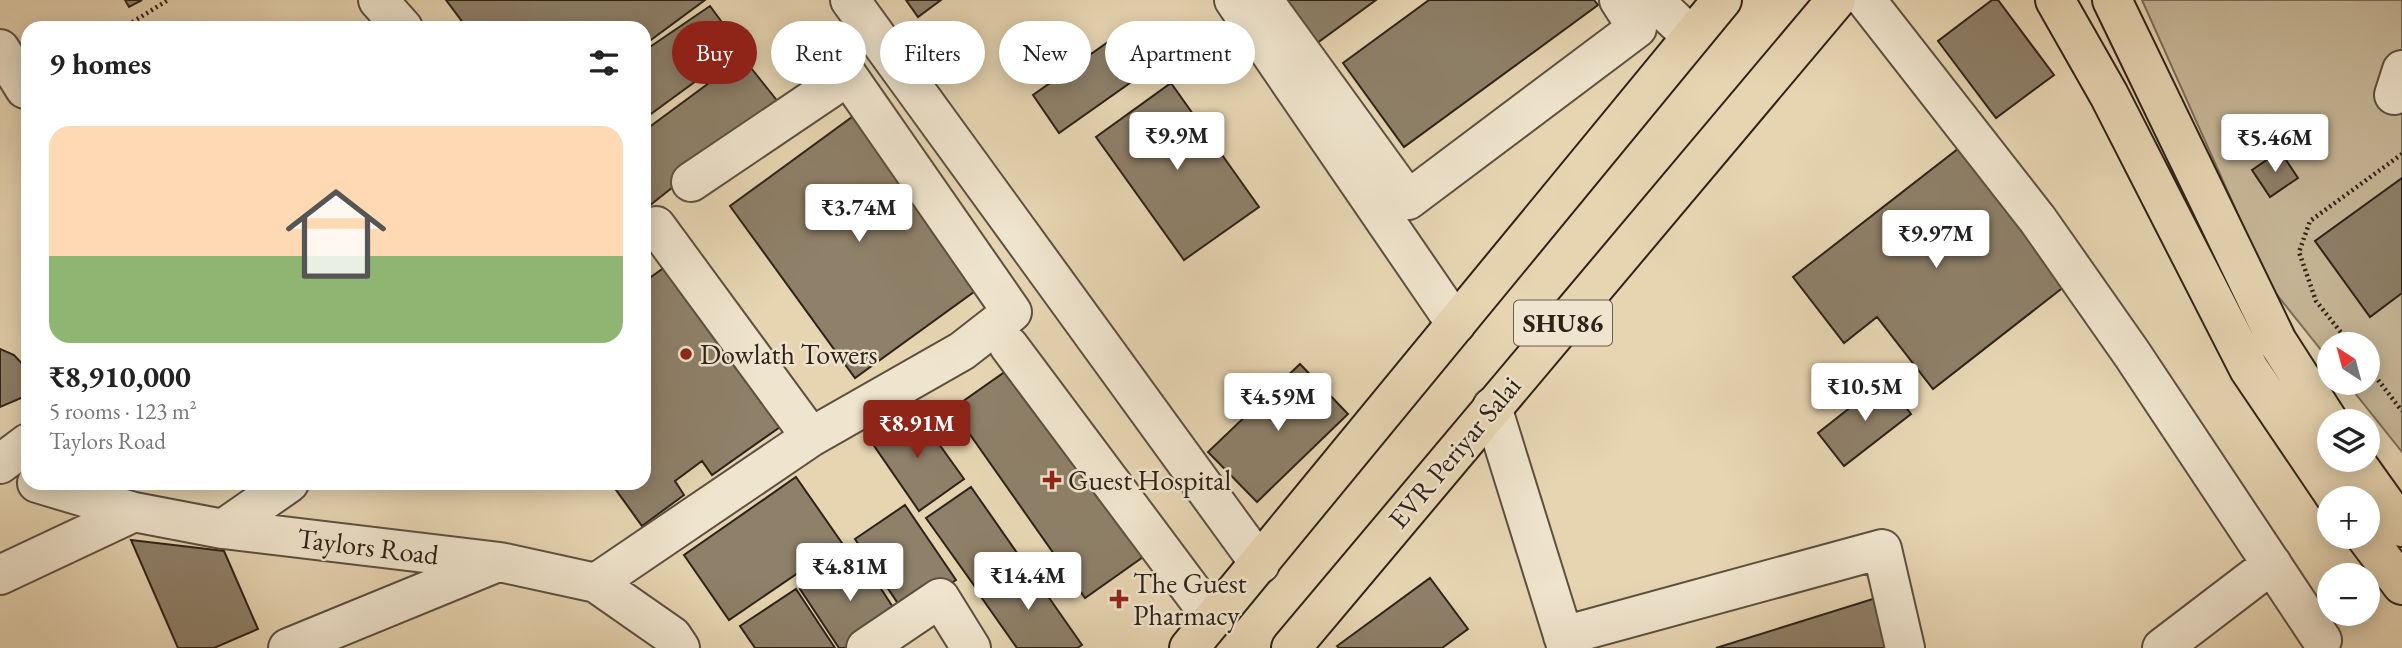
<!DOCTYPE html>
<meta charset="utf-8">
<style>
body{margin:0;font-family:"EB Garamond",serif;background:#f6f6f6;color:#222;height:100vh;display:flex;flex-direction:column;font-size:26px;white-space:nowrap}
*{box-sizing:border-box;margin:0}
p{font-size:23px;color:#767676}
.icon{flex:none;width:38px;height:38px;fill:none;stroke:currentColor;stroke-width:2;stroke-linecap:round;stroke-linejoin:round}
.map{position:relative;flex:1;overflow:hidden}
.side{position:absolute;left:21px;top:21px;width:630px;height:469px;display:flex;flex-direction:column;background:#fff;border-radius:21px;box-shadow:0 4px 18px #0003}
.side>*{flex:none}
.banner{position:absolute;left:672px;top:21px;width:665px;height:63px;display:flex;gap:14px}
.needle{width:46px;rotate:324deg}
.fabs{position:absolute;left:2317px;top:332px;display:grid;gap:14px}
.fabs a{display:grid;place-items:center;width:63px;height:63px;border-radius:50%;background:#fff;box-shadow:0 4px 18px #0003;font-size:35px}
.price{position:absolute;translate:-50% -60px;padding:0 16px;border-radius:7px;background:#fff;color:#222;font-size:23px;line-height:46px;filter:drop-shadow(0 2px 4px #0008)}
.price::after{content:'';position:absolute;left:50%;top:42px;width:21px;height:16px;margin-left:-10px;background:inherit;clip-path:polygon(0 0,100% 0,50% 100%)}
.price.selected{background:#8f2418;color:#fff}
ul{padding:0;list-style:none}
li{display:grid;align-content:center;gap:14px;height:371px;padding:0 28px}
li+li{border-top:2px solid #e0e0e0}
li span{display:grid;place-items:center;height:217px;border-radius:21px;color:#555}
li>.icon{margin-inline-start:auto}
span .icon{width:126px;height:126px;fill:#fffc;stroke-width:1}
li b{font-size:30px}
h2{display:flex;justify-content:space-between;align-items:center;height:84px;padding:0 28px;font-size:30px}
.pill{padding:0 24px;border-radius:32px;background:#fff;box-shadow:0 4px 18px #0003;font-size:24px;line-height:63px}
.pill.selected{background:#8f2418;color:#fff}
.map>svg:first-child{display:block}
</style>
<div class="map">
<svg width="2402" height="648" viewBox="0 0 2402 648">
<rect width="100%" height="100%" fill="#e7d5b2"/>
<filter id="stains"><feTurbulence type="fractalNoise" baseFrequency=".00286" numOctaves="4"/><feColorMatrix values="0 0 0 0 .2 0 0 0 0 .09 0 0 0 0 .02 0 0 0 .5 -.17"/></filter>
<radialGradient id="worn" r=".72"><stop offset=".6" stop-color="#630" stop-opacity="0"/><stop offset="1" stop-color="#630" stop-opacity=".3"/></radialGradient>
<path fill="#c7b798" stroke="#7a6d59" stroke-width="2" d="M 2142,0 L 2402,0 L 2402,452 L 2347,383 L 2368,383 L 2368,345 L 2329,345 L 2329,360 L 2270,286 Z"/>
<path fill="#8e8069" stroke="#2d231a" stroke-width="2" d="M 125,0 L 142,0 L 129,7 Z
M 446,0 L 705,0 L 644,45 L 644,28 L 467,28 Z
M 906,0 L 941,0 L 918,17 Z
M 1280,0 L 1376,0 L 1313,46 Z
M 1429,0 L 1594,0 L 1598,5 L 1404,147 L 1343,63 Z
M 1992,0 L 1998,0 L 2054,75 L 1996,118 L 1938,41 Z
M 710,6 L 741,48 L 644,119 L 644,51 Z
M 1135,23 L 1161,61 L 1059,133 L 1033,95 Z
M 743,58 L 779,103 L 644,210 L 644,131 Z
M 1171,83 L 1259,207 L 1184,260 L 1096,137 Z
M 863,109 L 989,281 L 855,378 L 730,206 Z
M 1963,145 L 2070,282 L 1933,389 L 1877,317 L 1844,343 L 1793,277 Z
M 2280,151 L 2298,178 L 2270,197 L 2252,170 Z
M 2402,178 L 2402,293 L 2370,317 L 2315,241 Z
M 665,267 L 780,427 L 712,475 L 702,461 L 675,481 L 684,495 L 642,526 L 611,483 L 644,483 L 644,282 Z
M 0,349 L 14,355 L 28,370 L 28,395 L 0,407 Z
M 1020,361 L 1153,550 L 1085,598 L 952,409 Z
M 1300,364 L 1348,414 L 1257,502 L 1208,452 Z
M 1885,380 L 1911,414 L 1844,466 L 1818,433 Z
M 914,409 L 964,479 L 919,511 L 870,440 Z
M 796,477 L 842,543 L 729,620 L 684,555 Z
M 971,487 L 1020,557 L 976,588 L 926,518 Z
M 905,505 L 956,580 L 905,614 L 855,539 Z
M 131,540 L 224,551 L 258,629 L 214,648 L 178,648 Z
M 857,552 L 900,618 L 854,648 L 839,648 L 800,589 Z
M 1024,562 L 1082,645 L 1077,648 L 1017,648 L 979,594 Z
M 1430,578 L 1468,629 L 1442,648 L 1339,648 L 1337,646 Z
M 796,589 L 835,648 L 755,648 L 740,626 Z
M 1876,598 L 1891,648 L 1716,648 Z"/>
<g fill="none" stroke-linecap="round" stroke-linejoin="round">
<g stroke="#5c5040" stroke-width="42">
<path id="minor" d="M 378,0 L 403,28
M 850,0 L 1260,564
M 1234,0 L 1456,324
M 1263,0 L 1408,200 L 1637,28 L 1619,0
M 1653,0 L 1691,36
M 1866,0 L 2038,220 L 2132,354 L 2322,640
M 0,49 L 25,89
M 2394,95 L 2402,70
M 644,234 L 656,226 L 811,437
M 1009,346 L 1213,619
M 1492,407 L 1567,648
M 0,464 L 28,443
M 37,483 L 134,512 L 223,529 L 500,562 L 596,583 L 672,636 L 680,648
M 223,529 L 289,483
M 0,575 L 134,512
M 596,583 L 811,437 L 962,351 L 1012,312 L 848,76 L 691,182
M 1563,636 L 1882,549 L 1905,648
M 288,648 L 498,562
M 866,648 L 940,598 L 971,648
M 2162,648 L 2272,564"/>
</g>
<g stroke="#2d231a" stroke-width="42">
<path id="major" d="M 2055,0 L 2109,95 L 2249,369 L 2337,499
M 2112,0 L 2277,341 L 2329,422
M 2354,460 L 2402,527
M 2366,537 L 2402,585
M 1189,648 L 1722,0
M 1291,648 L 1836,0"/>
</g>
<path stroke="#2d231a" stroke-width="4.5" stroke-dasharray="2 3.5" stroke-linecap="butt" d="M 123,28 L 168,0
M 2351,345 L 2316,301 L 2299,252 L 2310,221 L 2402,154
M 2368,367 L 2402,411"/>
<use href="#minor" stroke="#efe4cd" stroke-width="38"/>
<use href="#major" stroke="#e7d5b2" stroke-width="38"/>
</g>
<g fill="#8f2418" stroke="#efe4cd" stroke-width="2.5">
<circle cx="686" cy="354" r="7"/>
<path d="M1048.5 469.5h7v7h7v7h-7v7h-7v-7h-7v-7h7z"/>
<path d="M1115.5 588.5h7v7h7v7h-7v7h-7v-7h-7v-7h7z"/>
</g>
<g text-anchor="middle" stroke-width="5" stroke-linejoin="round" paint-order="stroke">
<rect fill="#efe4cd" stroke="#675d50" stroke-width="2" x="1514" y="300.5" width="98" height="45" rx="5"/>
<g font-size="26" font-weight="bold" fill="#2d231a">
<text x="1563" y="332">SHU86</text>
</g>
<g font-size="28" fill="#2d231a" stroke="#efe4cd" text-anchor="start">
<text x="700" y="364">Dowlath Towers</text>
<text x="1068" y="490">Guest Hospital</text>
<text x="1133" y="593">The Guest<tspan x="1133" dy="32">Pharmacy</tspan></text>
</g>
<g font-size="28" fill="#2d231a" stroke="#efe4cd">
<text transform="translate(1454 452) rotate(-50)" y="10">EVR Periyar Salai</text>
<text transform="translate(368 546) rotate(7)" y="10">Taylors Road</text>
</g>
</g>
<rect width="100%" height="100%" filter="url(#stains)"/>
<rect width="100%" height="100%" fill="url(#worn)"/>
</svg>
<div class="fabs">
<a><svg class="needle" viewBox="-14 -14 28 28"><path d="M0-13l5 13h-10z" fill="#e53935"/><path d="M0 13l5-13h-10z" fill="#767676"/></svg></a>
<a><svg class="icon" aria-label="layers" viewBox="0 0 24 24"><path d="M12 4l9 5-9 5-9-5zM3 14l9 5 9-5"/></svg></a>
<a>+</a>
<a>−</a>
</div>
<b class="price" style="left:1177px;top:172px">₹9.9M</b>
<b class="price" style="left:2275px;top:174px">₹5.46M</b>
<b class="price" style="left:859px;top:244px">₹3.74M</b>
<b class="price" style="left:1936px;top:270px">₹9.97M</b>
<b class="price" style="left:1865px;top:423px">₹10.5M</b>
<b class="price" style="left:1278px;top:433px">₹4.59M</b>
<b class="price selected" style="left:917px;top:460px">₹8.91M</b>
<b class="price" style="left:850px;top:603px">₹4.81M</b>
<b class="price" style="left:1028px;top:612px">₹14.4M</b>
<div class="banner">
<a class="pill selected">Buy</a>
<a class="pill">Rent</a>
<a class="pill">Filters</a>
<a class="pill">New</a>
<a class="pill">Apartment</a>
</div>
<section class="side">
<h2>9 homes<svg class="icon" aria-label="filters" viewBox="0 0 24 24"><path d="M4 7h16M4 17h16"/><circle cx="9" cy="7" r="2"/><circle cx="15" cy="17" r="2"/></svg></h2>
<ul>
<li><span style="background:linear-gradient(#ffd9b3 60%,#8fb573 0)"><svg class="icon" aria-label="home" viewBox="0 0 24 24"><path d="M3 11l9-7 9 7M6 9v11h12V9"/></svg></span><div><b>₹8,910,000</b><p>5 rooms · 123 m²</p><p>Taylors Road</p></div></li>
</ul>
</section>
</div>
